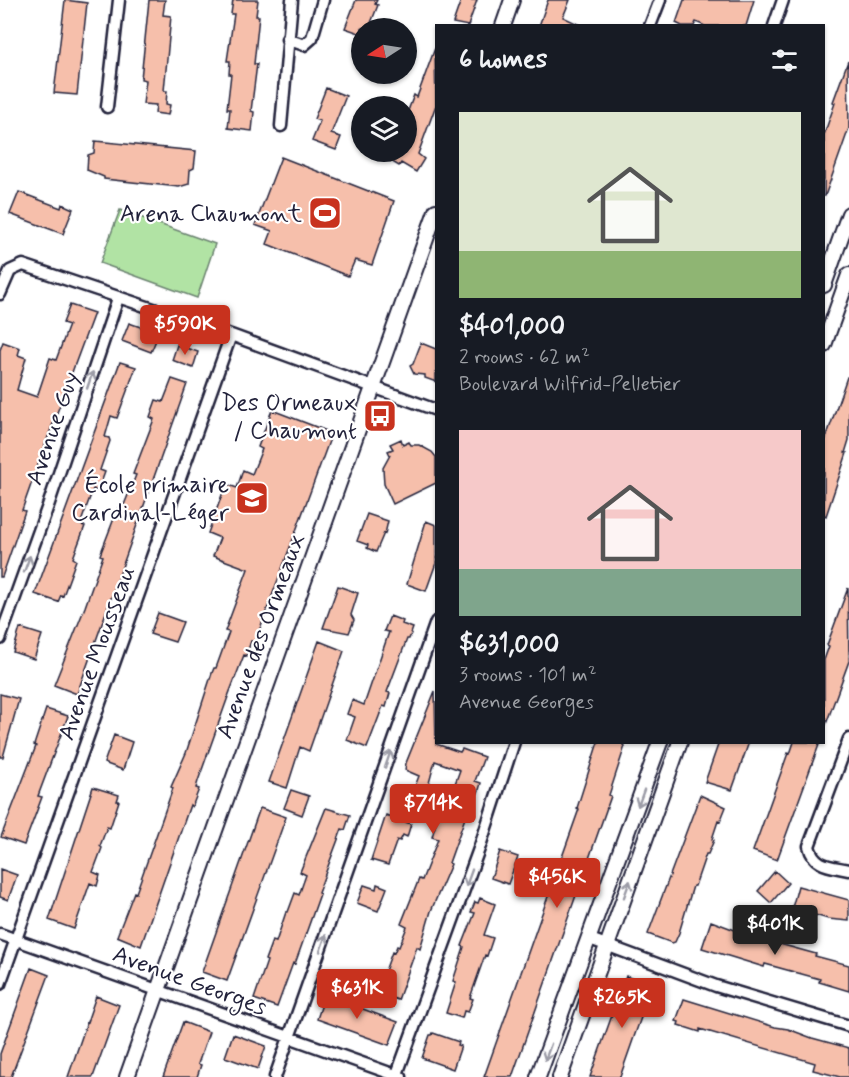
<!DOCTYPE html>
<meta charset="utf-8">
<style>
body{margin:0;font-family:Mynerve,sans-serif;background:#242831;color:#f1f3f6;height:100vh;display:flex;flex-direction:column;font-size:22px;white-space:nowrap}
*{box-sizing:border-box;margin:0}
p{font-size:20px;color:#9ea1a6}
.icon{flex:none;width:33px;height:33px;fill:none;stroke:currentColor;stroke-width:2;stroke-linecap:round;stroke-linejoin:round}
.map{position:relative;flex:1;overflow:hidden}
.details{position:absolute;left:435px;top:24px;width:390px;height:720px;display:flex;flex-direction:column;background:#171b24;border-radius:0px;box-shadow:0 2px 4px #0004}
.details>*{flex:none}
.needle{width:39px;rotate:258deg}
.tools{position:absolute;left:351px;top:18px;display:grid;gap:12px}
.tools a{display:grid;place-items:center;width:66px;height:66px;border-radius:50%;background:#171b24;box-shadow:0 2px 4px #0004;font-size:30px}
.price{position:absolute;translate:-50% -51px;padding:0 14px;border-radius:6px;background:#c8321e;color:#fff;font-size:20px;line-height:39px;filter:drop-shadow(0 2px 3px #0008)}
.price::after{content:'';position:absolute;left:50%;top:36px;width:18px;height:14px;margin-left:-9px;background:inherit;clip-path:polygon(0 0,100% 0,50% 100%)}
.price.on{background:#222;color:#fff}
ul{padding:0;list-style:none}
li{display:grid;align-content:center;gap:12px;height:318px;padding:0 24px}
li span{display:grid;place-items:center;height:186px;border-radius:0px;color:#555}
li>.icon{margin-inline-start:auto}
span .icon{width:108px;height:108px;fill:#fffc;stroke-width:1}
li b{font-size:26px}
h2{display:flex;justify-content:space-between;align-items:center;height:72px;padding:0 24px;font-size:26px}
.map>svg:first-child{display:block}
</style>
<div class="map">
<svg width="849" height="1077" viewBox="0 0 849 1077">
<rect width="100%" height="100%" fill="#fff"/>
<filter id="ink" filterUnits="userSpaceOnUse"><feTurbulence type="fractalNoise" baseFrequency=".0167" numOctaves="2"/><feDisplacementMap in="SourceGraphic" scale="12" xChannelSelector="R" yChannelSelector="G"/><feConvolveMatrix kernelMatrix="1 2 1 2 8 2 1 2 1" color-interpolation-filters="sRGB"/></filter>
<g filter="url(#ink)">
<path fill="#b1e3a4" stroke="#6a8270" stroke-width="1.5" d="M 120,210 L 215,244 L 197,298 L 100,263 Z"/>
<path fill="#f6bfab" stroke="#22223b" stroke-width="1.5" fill-rule="evenodd" d="M 65,0 L 87,3 L 77,95 L 54,93 Z
M 149,0 L 165,0 L 163,15 L 171,16 L 164,91 L 167,91 L 166,104 L 170,105 L 168,115 L 155,113 L 156,105 L 143,104 L 146,80 L 141,79 Z
M 233,0 L 258,0 L 256,16 L 259,16 L 254,64 L 257,64 L 251,111 L 254,112 L 252,131 L 228,128 L 230,109 L 227,109 L 231,74 L 229,74 L 230,61 L 227,61 L 234,14 L 231,14 Z
M 356,0 L 377,0 L 375,4 L 378,5 L 369,28 L 362,28 L 362,34 L 345,28 Z
M 461,0 L 477,0 L 468,26 L 453,23 Z
M 548,0 L 570,0 L 563,17 L 582,26 L 539,26 Z
M 684,0 L 754,0 L 746,26 L 705,26 L 696,22 L 694,26 L 682,26 L 676,23 Z
M 435,48 L 436,105 L 418,154 L 424,159 L 416,172 L 401,163 L 399,166 L 376,152 L 406,152 L 406,116 L 414,95 L 417,97 Z
M 848,61 L 849,128 L 825,196 L 824,196 L 824,135 L 835,103 L 833,102 Z
M 326,88 L 346,96 L 331,134 L 341,137 L 336,150 L 312,141 L 320,121 L 314,119 Z
M 95,141 L 196,151 L 194,168 L 190,170 L 189,184 L 179,187 L 104,179 L 104,177 L 87,170 L 88,155 L 94,153 Z
M 281,157 L 394,201 L 372,265 L 355,260 L 348,276 L 267,244 L 272,231 L 255,225 Z
M 19,192 L 61,208 L 62,204 L 73,209 L 63,234 L 10,214 Z
M 70,305 L 94,313 L 45,445 L 22,510 L 25,511 L 2,577 L 0,577 L 0,350 L 3,342 L 20,348 L 18,355 L 26,358 L 17,390 L 37,397 L 50,358 L 56,360 L 69,325 L 63,323 Z
M 129,323 L 155,332 L 153,338 L 156,340 L 151,352 L 122,341 Z
M 421,343 L 436,349 L 436,382 L 425,378 L 425,375 L 414,374 L 410,366 L 413,364 Z
M 177,345 L 198,352 L 193,368 L 172,360 Z
M 120,362 L 136,367 L 117,418 L 111,416 L 105,437 L 109,438 L 110,441 L 100,470 L 105,472 L 98,491 L 93,489 L 80,525 L 85,526 L 73,558 L 76,560 L 63,596 L 61,595 L 58,602 L 35,594 Z
M 847,377 L 849,377 L 849,440 L 845,453 L 847,453 L 826,516 L 824,515 L 824,444 Z
M 172,379 L 187,384 L 77,694 L 54,685 L 85,607 L 103,556 L 100,555 L 118,508 L 122,510 L 136,475 L 133,474 L 154,419 L 150,417 L 156,400 L 163,402 Z
M 272,410 L 332,433 L 255,642 L 251,641 L 246,656 L 244,655 L 229,694 L 198,781 L 196,788 L 199,789 L 192,807 L 190,805 L 141,946 L 117,936 L 134,892 L 136,893 L 173,788 L 171,787 L 186,753 L 212,673 L 214,668 L 216,668 L 229,632 L 225,631 L 248,569 L 213,556 L 220,538 L 208,533 L 226,484 L 237,488 L 243,470 L 252,474 L 262,449 L 258,447 Z
M 401,439 L 403,445 L 409,442 L 411,445 L 419,445 L 432,452 L 436,457 L 436,483 L 393,504 L 384,484 L 383,468 L 390,455 L 388,451 L 393,449 L 390,444 Z
M 367,514 L 388,521 L 385,534 L 384,533 L 376,552 L 367,548 L 368,545 L 357,541 Z
M 426,521 L 436,525 L 436,563 L 426,591 L 407,584 Z
M 338,586 L 358,593 L 351,615 L 354,620 L 349,633 L 323,628 Z
M 848,588 L 849,661 L 825,727 L 824,727 L 824,660 L 829,646 L 827,645 Z
M 158,613 L 183,622 L 175,642 L 150,634 Z
M 390,616 L 403,621 L 402,624 L 413,628 L 409,639 L 407,639 L 387,692 L 390,693 L 386,707 L 383,706 L 367,748 L 347,740 L 355,717 L 347,714 L 352,700 L 364,705 L 389,632 L 384,631 Z
M 20,628 L 42,635 L 34,659 L 13,652 Z
M 319,641 L 344,651 L 309,751 L 300,747 L 287,788 L 269,782 Z
M 435,691 L 436,744 L 460,752 L 462,749 L 484,757 L 475,781 L 481,783 L 479,790 L 468,816 L 466,815 L 449,863 L 451,864 L 431,911 L 420,949 L 417,947 L 398,1000 L 377,993 L 392,952 L 394,953 L 397,946 L 399,947 L 407,927 L 401,924 L 419,879 L 422,880 L 438,839 L 432,837 L 441,806 L 412,794 L 419,776 L 405,770 L 406,763 ZM 435,761 L 460,770 L 452,792 L 429,783 Z
M 0,694 L 19,699 L 3,757 L 0,757 Z
M 46,709 L 68,716 L 38,796 L 42,797 L 24,845 L 1,837 L 36,746 L 34,745 Z
M 114,735 L 132,742 L 123,770 L 104,763 Z
M 598,742 L 624,742 L 623,745 L 625,746 L 609,795 L 611,796 L 512,1077 L 484,1077 L 579,809 L 577,808 Z
M 719,742 L 749,742 L 732,790 L 705,782 Z
M 794,742 L 820,742 L 777,860 L 753,851 L 788,753 L 790,754 Z
M 93,787 L 119,795 L 117,801 L 119,801 L 110,828 L 107,827 L 100,846 L 102,848 L 93,872 L 100,875 L 97,886 L 90,883 L 74,929 L 49,920 Z
M 291,790 L 309,796 L 302,815 L 284,808 Z
M 700,795 L 726,807 L 720,822 L 718,821 L 712,839 L 714,840 L 708,854 L 706,854 L 695,886 L 693,886 L 679,933 L 675,942 L 672,943 L 648,934 Z
M 260,808 L 286,817 L 227,981 L 202,972 Z
M 326,808 L 350,815 L 345,830 L 342,829 L 318,893 L 320,894 L 295,964 L 293,963 L 277,1007 L 254,999 L 267,961 L 265,960 L 272,941 L 276,942 L 286,912 L 288,912 L 295,893 L 299,895 L 306,875 L 300,872 Z
M 386,815 L 411,824 L 407,837 L 403,835 L 400,841 L 397,840 L 388,865 L 371,860 Z
M 500,851 L 518,857 L 508,884 L 491,878 Z
M 0,869 L 17,875 L 8,900 L 0,897 Z
M 775,871 L 788,883 L 771,903 L 758,891 Z
M 377,884 L 387,888 L 378,911 L 357,903 L 364,885 L 376,889 Z
M 798,886 L 849,900 L 849,921 L 828,919 L 792,908 Z
M 480,898 L 495,904 L 484,935 L 493,938 L 487,956 L 485,955 L 470,998 L 473,999 L 468,1012 L 464,1011 L 462,1018 L 446,1013 L 456,982 L 453,981 L 464,947 L 462,946 L 475,913 L 471,912 L 475,902 L 478,903 Z
M 711,921 L 751,936 L 816,954 L 815,956 L 849,965 L 849,991 L 819,982 L 820,979 L 765,964 L 764,967 L 702,948 Z
M 31,968 L 49,975 L 11,1077 L 0,1077 L 0,1054 Z
M 626,976 L 652,987 L 634,1037 L 620,1077 L 590,1077 Z
M 325,995 L 398,1022 L 389,1045 L 317,1019 Z
M 96,996 L 119,1005 L 93,1077 L 68,1077 Z
M 684,999 L 775,1027 L 788,1029 L 812,1038 L 849,1048 L 849,1077 L 840,1077 L 813,1070 L 815,1063 L 700,1029 L 700,1032 L 678,1025 L 679,1022 L 676,1021 Z
M 183,1022 L 209,1032 L 198,1064 L 201,1065 L 197,1077 L 163,1077 Z
M 433,1033 L 459,1042 L 458,1045 L 461,1046 L 453,1069 L 422,1058 L 430,1035 L 432,1035 Z
M 233,1034 L 266,1046 L 258,1069 L 225,1057 Z"/>
<g fill="none" stroke-linecap="round" stroke-linejoin="round">
<g stroke="#22223b" stroke-width="15">
<path id="minor" d="M 650,26 L 660,0
M 774,26 L 783,0
M 287,39 L 304,45 L 312,38 L 323,0
M 107,107 L 119,0
M 281,126 L 292,0
M 0,294 L 10,271 L 23,265 L 231,335 L 436,410
M 0,639 L 49,503 L 118,298
M 849,739 L 809,846 C 814,867 831,866 849,870
M 0,934 L 401,1077
M 590,939 L 716,986 L 849,1026
M 0,984 L 231,335
M 275,1077 L 436,622
M 396,1077 L 480,846 L 514,742"/>
</g>
<g stroke="#22223b" stroke-width="18">
<path id="tertiary" d="M 503,26 L 512,0
M 824,285 L 849,214
M 824,345 L 849,275
M 127,1077 L 436,211
M 538,1077 L 660,742
M 560,1077 L 680,742"/>
</g>
<use href="#minor" stroke="#fff" stroke-width="10"/>
<use href="#tertiary" stroke="#fff" stroke-width="14"/>
</g>
<defs><path id="oneway-shaft" d="M-6 0H5M1.5-3L5.5 0L1.5 3" fill="none" stroke-width="1.6" stroke-linecap="round" stroke-linejoin="round" transform="scale(1.5)"/></defs>
<g stroke="#9c9ca7">
<use href="#oneway-shaft" transform="translate(90 380) rotate(-71)"/>
<use href="#oneway-shaft" transform="translate(27 564) rotate(-70)"/>
<use href="#oneway-shaft" transform="translate(388 759) rotate(-71)"/>
<use href="#oneway-shaft" transform="translate(641 798) rotate(110)"/>
<use href="#oneway-shaft" transform="translate(469 878) rotate(110)"/>
<use href="#oneway-shaft" transform="translate(627 889) rotate(-70)"/>
<use href="#oneway-shaft" transform="translate(323 943) rotate(-71)"/>
<use href="#oneway-shaft" transform="translate(548 1052) rotate(110)"/>
</g>
</g>
<defs>
<g id="stadium-square" transform="scale(1.725)"><rect x="-9" y="-9" width="18" height="18" rx="4" fill="#c8321e" stroke="#fff"/><path d="M0-5a6.5 5 0 1 0 0 10a6.5 5 0 1 0 0-10ZM-3.5-1.8h7v3.6h-7Z" fill="#fff"/></g>
<g id="bus-square" transform="scale(1.725)"><rect x="-9" y="-9" width="18" height="18" rx="4" fill="#c8321e" stroke="#fff"/><path d="M-5-6H5V4H4V6H2V4H-2V6H-4V4H-5ZM-3.5-4V0h7V-4ZM-3.5 1.2v1.5H-2V1.2ZM2 1.2v1.5H3.5V1.2Z" fill="#fff"/></g>
<g id="school-square" transform="scale(1.725)"><rect x="-9" y="-9" width="18" height="18" rx="4" fill="#c8321e" stroke="#fff"/><path d="M0-5L7-2L0 1L-7-2ZM-4 1L0 2.5L4 1V4Q0 6-4 4Z" fill="#fff"/></g>
</defs>
<g fill-rule="evenodd">
<use href="#stadium-square" x="325" y="213"/>
<use href="#bus-square" x="380" y="416"/>
<use href="#school-square" x="252" y="498"/>
</g>
<g text-anchor="middle" stroke-width="4.5" stroke-linejoin="round" paint-order="stroke">
<g font-size="24" fill="#22223b" stroke="#fff" text-anchor="end">
<text x="302" y="221">Arena Chaumont</text>
<text x="357" y="410">Des Ormeaux<tspan x="357" dy="28">/ Chaumont</tspan></text>
<text x="229" y="492">École primaire<tspan x="229" dy="28">Cardinal-Léger</tspan></text>
</g>
<g font-size="24" fill="#22223b" stroke="#fff">
<text transform="translate(52 428) rotate(-71)" y="8">Avenue Guy</text>
<text transform="translate(260 636) rotate(-70)" y="8">Avenue des Ormeaux</text>
<text transform="translate(96 653) rotate(-70)" y="8">Avenue Mousseau</text>
<text transform="translate(190 980) rotate(20)" y="8">Avenue Georges</text>
</g>
</g>
</svg>
<div class="tools">
<a><svg class="needle" viewBox="-14 -14 28 28"><path d="M0-13l5 13h-10z" fill="#e53935"/><path d="M0 13l5-13h-10z" fill="#9ea1a6"/></svg></a>
<a><svg class="icon" aria-label="layers" viewBox="0 0 24 24"><path d="M12 4l9 5-9 5-9-5zM3 14l9 5 9-5"/></svg></a>
</div>
<b class="price" style="left:185px;top:356px">$590K</b>
<b class="price" style="left:433px;top:835px">$714K</b>
<b class="price" style="left:557px;top:909px">$456K</b>
<b class="price on" style="left:775px;top:956px">$401K</b>
<b class="price" style="left:357px;top:1020px">$631K</b>
<b class="price" style="left:622px;top:1029px">$265K</b>
<section class="details">
<h2>6 homes<svg class="icon" aria-label="filters" viewBox="0 0 24 24"><path d="M4 7h16M4 17h16"/><circle cx="9" cy="7" r="2"/><circle cx="15" cy="17" r="2"/></svg></h2>
<ul>
<li><span style="background:linear-gradient(#dfe7d0 75%,#8fb573 0)"><svg class="icon" aria-label="home" viewBox="0 0 24 24"><path d="M3 11l9-7 9 7M6 9v11h12V9"/></svg></span><div><b>$401,000</b><p>2 rooms · 62 m²</p><p>Boulevard Wilfrid-Pelletier</p></div></li>
<li><span style="background:linear-gradient(#f6c9c9 75%,#7fa58c 0)"><svg class="icon" aria-label="home" viewBox="0 0 24 24"><path d="M3 11l9-7 9 7M6 9v11h12V9"/></svg></span><div><b>$631,000</b><p>3 rooms · 101 m²</p><p>Avenue Georges</p></div></li>
</ul>
</section>
</div>
